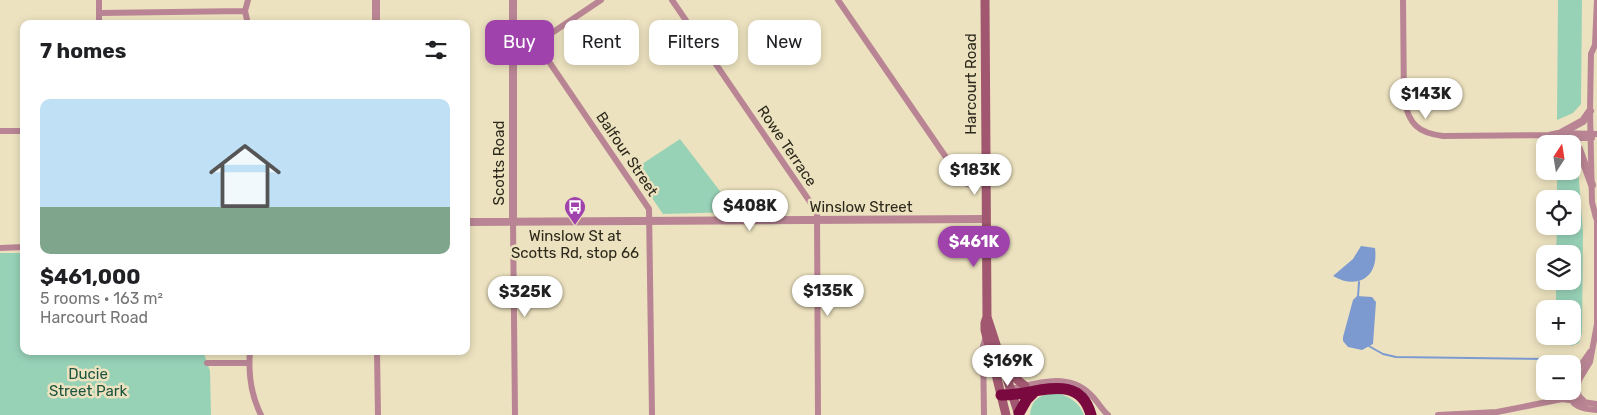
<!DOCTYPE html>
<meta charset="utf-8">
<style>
body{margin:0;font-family:Rubik,sans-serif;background:#f2f2f2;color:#202124;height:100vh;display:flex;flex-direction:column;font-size:19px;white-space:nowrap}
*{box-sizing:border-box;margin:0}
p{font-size:16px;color:#757577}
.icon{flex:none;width:28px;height:28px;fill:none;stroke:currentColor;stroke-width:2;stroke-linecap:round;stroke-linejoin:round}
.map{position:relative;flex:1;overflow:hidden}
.details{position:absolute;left:20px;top:20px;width:450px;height:335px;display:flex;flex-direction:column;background:#fff;border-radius:10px;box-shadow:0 2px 8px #0003}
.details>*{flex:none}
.banner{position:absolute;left:485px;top:20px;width:475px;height:45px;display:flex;gap:10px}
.needle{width:32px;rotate:12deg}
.tools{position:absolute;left:1536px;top:135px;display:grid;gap:10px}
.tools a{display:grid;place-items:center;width:45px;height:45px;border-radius:10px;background:#fff;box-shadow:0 2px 8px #0003;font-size:25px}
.price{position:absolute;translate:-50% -42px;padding:0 11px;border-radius:18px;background:#fff;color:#222;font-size:16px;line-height:32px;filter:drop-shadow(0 1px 2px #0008)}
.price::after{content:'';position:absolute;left:50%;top:30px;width:15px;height:11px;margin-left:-8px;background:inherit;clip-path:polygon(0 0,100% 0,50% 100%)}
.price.selected{background:#9f42ac;color:#fff}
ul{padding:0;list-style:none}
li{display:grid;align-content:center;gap:10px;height:265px;padding:0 20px}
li+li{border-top:1px solid #e0e0e0}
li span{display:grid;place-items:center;height:155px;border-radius:10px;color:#555}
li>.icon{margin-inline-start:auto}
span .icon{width:90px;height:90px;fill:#fffc;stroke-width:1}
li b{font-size:21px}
h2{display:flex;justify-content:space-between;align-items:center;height:60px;padding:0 20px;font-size:21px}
.chip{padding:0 18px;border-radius:10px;background:#fff;box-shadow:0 2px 8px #0003;font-size:18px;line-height:45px}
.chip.selected{background:#9f42ac;color:#fff}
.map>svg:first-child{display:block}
</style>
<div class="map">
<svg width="1597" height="415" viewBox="0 0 1597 415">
<rect width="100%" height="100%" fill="#ece2bf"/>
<path fill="#97d2b7" d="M 1558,0 L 1582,0 L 1581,104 L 1573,113 L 1557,120 Z
M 680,139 L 736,212 L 663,214 L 633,170 Z
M 1573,159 L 1578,168 L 1583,232 L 1582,333 L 1579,343 L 1571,346 L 1565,336 L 1572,336 L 1572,309 L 1556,309 L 1556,281 L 1572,281 L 1572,254 L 1556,254 L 1557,226 L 1572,226 L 1572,199 L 1557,199 L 1557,171 L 1572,171 Z
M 0,253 L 24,253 L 24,351 L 203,351 L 210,371 L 211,415 L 0,415 Z
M 1057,393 C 1070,397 1079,402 1084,415 L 1030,415 C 1032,397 1041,395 1057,393 Z"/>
<path fill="#7d9ad0" d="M 1361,246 L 1375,248 C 1379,278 1357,290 1333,276 L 1353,259 Z
M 1357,296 L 1372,297 L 1376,302 L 1373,344 L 1362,350 L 1348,347 L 1343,341 L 1343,337 L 1353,300 Z"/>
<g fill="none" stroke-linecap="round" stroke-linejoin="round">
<path stroke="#7d9ad0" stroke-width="2" d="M 1358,297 L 1359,282
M 1367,345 L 1383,354 L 1396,357 L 1553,359 L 1559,359 L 1564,364"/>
<path stroke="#b98594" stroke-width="6" d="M 99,0 L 99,24
M 248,0 L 245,11 L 248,24
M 672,0 L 817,212 L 818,415
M 838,0 L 963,182 C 971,187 978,185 985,179
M 1403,0 L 1404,100 C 1409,124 1418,133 1443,136 L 1549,135 L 1558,133 L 1597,134
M 99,13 L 245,11
M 513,26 L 524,27 L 537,44 L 649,209 L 652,415
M 513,59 L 601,0
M 0,131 L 24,131
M 1551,136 L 1558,138 L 1592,138
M 1596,218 L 1592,202 L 1590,111 L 1591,54 L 1595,45 L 1597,0
M 513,221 L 515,415
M 0,248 L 24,247
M 250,351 C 248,374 251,395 261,415
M 377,351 L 378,415
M 207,363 L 249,363
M 1572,378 L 1590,352
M 1007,391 L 1011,389 C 1037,383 1068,372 1090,394 C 1097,400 1101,409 1108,415
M 1568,391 C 1570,407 1583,409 1597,410
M 1584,401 L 1579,396 L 1577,389 L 1579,380 L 1590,362 L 1597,324 L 1597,216
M 984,415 L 983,346 L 986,336
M 1438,415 L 1497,412 L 1562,399 L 1597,404"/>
<path stroke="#b98594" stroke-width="8" d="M 376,0 L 376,24
M 513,0 L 513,221
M 1561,133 L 1583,121 L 1590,111
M 1566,138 L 1579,149 L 1592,185
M 466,222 L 986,219"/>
<path stroke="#a0576f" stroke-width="9" d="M 985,0 L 987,317 L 985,323 L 985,330 L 1006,415
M 987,317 L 1019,415
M 1004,369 L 1025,386"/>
<path stroke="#79093f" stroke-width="11" d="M 1001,395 C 1032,397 1079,369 1091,415
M 1019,413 L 1027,399 L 1035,391"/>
</g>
<defs>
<g id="bus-pin" transform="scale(1.125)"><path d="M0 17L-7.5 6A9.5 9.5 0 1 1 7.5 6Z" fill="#9f42ac" stroke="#ece2bf"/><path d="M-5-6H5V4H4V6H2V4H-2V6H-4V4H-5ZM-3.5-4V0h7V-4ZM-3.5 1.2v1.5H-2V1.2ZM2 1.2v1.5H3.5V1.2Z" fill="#fff"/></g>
</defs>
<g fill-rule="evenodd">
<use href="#bus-pin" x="575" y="207"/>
</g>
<g text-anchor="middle" stroke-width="5" stroke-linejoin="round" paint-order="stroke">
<g font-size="15" fill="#2d291c" stroke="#ece2bf">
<text transform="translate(971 84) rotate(-90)" y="5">Harcourt Road</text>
<text transform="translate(787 146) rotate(56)" y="5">Rowe Terrace</text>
<text transform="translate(627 154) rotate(56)" y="5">Balfour Street</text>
<text transform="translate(499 163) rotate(-90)" y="5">Scotts Road</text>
<text x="861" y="212">Winslow Street</text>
</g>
<g font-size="15" fill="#2d291c" stroke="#ece2bf">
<text x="575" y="241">Winslow St at<tspan x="575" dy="17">Scotts Rd, stop 66</tspan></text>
</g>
<g font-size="15" fill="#1c543f" stroke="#ece2bf">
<text x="88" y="379">Ducie<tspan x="88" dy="17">Street Park</tspan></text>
</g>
</g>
</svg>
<div class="tools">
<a><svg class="needle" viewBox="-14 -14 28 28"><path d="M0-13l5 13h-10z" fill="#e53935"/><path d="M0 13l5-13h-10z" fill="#757577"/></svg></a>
<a><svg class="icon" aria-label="locate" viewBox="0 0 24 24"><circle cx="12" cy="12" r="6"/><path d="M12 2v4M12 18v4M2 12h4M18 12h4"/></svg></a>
<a><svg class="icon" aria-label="layers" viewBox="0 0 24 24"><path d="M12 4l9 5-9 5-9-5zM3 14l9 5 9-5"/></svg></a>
<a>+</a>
<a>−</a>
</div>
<b class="price" style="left:1426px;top:120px">$143K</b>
<b class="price" style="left:975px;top:196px">$183K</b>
<b class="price" style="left:750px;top:232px">$408K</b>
<b class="price selected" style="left:974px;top:268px">$461K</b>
<b class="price" style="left:828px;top:317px">$135K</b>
<b class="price" style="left:525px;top:318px">$325K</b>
<b class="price" style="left:1008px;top:387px">$169K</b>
<div class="banner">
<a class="chip selected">Buy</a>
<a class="chip">Rent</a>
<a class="chip">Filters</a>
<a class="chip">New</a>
</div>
<section class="details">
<h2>7 homes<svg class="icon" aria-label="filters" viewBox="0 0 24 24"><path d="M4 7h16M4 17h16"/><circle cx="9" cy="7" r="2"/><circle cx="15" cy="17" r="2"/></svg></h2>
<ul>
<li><span style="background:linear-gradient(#bfe0f5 70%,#7fa58c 0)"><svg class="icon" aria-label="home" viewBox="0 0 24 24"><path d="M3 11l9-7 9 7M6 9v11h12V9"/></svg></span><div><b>$461,000</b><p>5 rooms · 163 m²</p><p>Harcourt Road</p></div></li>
</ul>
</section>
</div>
